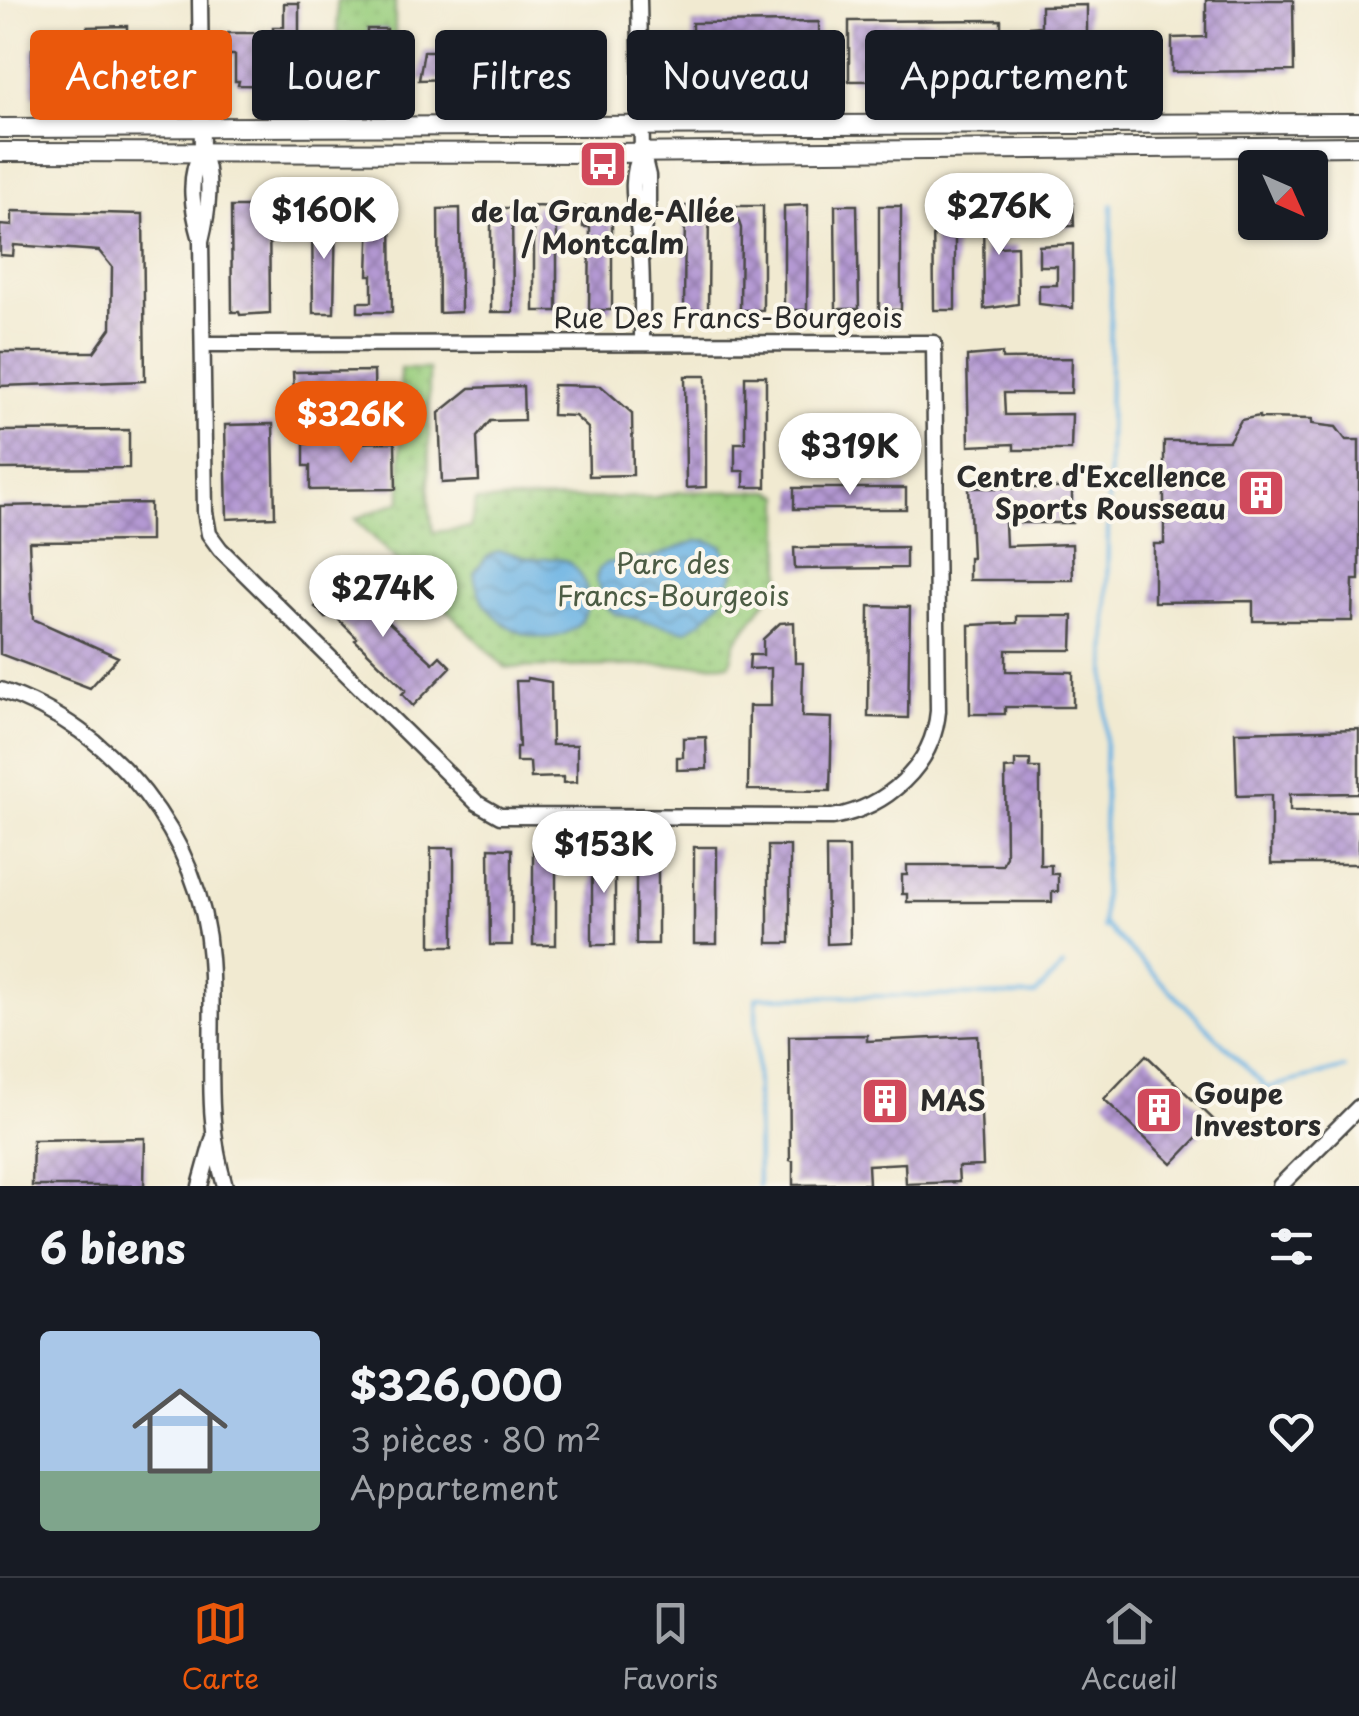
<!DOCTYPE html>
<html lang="fr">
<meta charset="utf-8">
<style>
body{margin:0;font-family:"Playpen Sans",sans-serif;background:#242831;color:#f1f3f6;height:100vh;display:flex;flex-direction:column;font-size:38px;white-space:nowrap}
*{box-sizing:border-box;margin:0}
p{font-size:32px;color:#9ea1a6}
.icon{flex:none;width:55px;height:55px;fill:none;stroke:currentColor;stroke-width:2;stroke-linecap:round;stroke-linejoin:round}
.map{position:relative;height:1186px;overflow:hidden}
.panel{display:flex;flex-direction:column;background:#171b24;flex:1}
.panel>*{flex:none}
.banner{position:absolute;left:30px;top:30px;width:1300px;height:90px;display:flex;gap:20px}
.needle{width:65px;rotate:135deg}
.buttons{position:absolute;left:1238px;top:150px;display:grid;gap:20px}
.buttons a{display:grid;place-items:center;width:90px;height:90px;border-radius:10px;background:#171b24;box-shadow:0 2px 8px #0004;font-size:50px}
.price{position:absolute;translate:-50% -85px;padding:0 22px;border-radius:35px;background:#fff;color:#222;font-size:32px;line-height:65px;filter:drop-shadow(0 2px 5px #0008)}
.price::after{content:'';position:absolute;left:50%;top:60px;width:30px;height:22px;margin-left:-15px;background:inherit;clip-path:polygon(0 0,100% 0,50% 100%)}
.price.selected{background:#ea580c;color:#fff}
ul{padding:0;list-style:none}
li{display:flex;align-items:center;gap:30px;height:250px;padding:0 40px}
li+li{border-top:2px solid #363941}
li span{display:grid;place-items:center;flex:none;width:280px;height:200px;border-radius:10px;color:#555}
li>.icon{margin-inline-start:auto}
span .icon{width:120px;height:120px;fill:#fffc;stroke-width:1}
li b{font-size:42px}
h2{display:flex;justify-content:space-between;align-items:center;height:120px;padding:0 40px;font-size:42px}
.tag{padding:0 35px;border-radius:10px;background:#171b24;box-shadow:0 2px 8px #0004;font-size:35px;line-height:90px}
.tag.selected{background:#ea580c;color:#fff}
.menu{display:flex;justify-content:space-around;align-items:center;height:140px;border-top:2px solid #363941;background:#171b24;font-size:28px;color:#9ea1a6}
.menu a{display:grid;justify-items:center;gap:5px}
.menu .selected{color:#ea580c}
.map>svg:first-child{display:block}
</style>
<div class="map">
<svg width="1359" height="1186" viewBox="0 0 1359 1186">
<defs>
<pattern id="green-dots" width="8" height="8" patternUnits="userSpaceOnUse" patternTransform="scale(2.5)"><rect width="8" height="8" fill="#9ace7e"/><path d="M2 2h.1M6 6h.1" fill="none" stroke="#85b16d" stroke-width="1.8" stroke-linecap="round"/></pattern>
<pattern id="water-waves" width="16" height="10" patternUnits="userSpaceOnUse" patternTransform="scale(2.5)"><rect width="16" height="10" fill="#6cb3e3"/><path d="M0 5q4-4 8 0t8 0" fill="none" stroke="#5992b8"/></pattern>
<pattern id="building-cross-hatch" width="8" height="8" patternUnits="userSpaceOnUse" patternTransform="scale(2.5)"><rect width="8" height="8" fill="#b499d3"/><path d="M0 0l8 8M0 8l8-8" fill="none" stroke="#937dab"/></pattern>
</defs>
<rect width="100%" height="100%" fill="#fbf7ec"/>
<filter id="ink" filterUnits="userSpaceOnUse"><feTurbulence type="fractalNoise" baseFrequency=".01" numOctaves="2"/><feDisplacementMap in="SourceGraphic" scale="20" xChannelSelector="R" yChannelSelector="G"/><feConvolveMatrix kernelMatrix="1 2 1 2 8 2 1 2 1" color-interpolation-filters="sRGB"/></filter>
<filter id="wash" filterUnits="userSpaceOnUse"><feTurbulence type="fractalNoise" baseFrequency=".0048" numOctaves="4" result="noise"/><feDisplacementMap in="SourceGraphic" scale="40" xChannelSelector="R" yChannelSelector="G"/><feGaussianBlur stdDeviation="2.25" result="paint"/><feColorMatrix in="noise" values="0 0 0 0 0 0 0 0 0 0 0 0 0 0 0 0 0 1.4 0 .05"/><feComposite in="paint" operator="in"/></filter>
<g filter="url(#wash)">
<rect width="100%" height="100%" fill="#f1ead1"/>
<path fill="url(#green-dots)" stroke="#627c54" stroke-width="2.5" d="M 337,0 L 395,0 L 395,71 L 388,72 L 387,29 L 368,29 L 367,42 L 359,43 L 359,75 L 338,74 Z
M 400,369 L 429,369 L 429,501 L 433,532 L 470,528 L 476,501 L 656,497 L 680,492 L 771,491 L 781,495 L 781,580 L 735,643 L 730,664 L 505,668 L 355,519 L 401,501 Z"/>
<path fill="url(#water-waves)" stroke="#4c6f87" stroke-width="2.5" d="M 707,540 L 722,546 L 734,572 L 720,602 L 703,620 L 686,631 L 616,614 L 607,608 L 596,580 L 599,569 L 606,563 L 651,558 L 696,541 Z
M 498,551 C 511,551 522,558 535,559 C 546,560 556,556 566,561 C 591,573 597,617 570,631 C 530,653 477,615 474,573 L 487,557 Z"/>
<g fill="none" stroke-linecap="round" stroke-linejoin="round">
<path stroke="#6cb3e3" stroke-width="4" d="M 1105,925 L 1267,1088 L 1345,1068
M 1103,928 L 1112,205
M 758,1186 L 756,997 L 1035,995 L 1063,966"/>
</g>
<g id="blocks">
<path fill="url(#building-cross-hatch)" d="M 1206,0 L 1293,0 L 1294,71 L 1172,72 L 1172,38 L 1206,37 Z
M 284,3 L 299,3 L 299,49 L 315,51 L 315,68 L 302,68 L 302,86 L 238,85 L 239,81 L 235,81 L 235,55 L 228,55 L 228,33 L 273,33 L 273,27 L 284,27 Z
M 1087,5 L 1087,79 L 1030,80 L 1030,27 L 1041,26 L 1041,6 Z
M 1001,20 L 1001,80 L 849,81 L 849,21 Z
M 819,22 L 820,82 L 692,83 L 692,23 Z
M 127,26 L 127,45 L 171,42 L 174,104 L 130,104 L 129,63 L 87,63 L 87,27 Z
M 367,29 L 387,29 L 388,72 L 359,75 L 359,43 L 367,42 Z
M 589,32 L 590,82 L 505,82 L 504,33 Z
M 32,49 L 63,49 L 63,96 L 32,96 Z
M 424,51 L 451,51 L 450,79 L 419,80 Z
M 999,203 L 999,208 L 1017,207 L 1017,227 L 999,228 L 999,247 L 1017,246 L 1018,304 L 984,309 L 983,204 Z
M 1057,203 L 1073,203 L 1074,226 L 1039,227 L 1038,208 L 1057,207 Z
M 808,205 L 807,310 L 784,310 L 784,206 Z
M 835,205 L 857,205 L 859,309 L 836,309 Z
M 534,206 L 557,207 L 557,311 L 534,311 Z
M 685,206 L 709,206 L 708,310 L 684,310 Z
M 733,206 L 763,206 L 763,310 L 740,310 L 741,228 L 738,219 L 733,219 Z
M 879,206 L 901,206 L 901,310 L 879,310 Z
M 933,206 L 955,206 L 955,310 L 934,310 Z
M 231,207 L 269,207 L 270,313 L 240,315 L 239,312 L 232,312 Z
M 583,207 L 612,207 L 612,310 L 589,310 L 590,227 L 583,227 Z
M 460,208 L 461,312 L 439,313 L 438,209 Z
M 491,208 L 512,208 L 513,312 L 491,312 Z
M 12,211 L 143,214 L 145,381 L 0,386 L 0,352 L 94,352 L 111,328 L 112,267 L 99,251 L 14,245 L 13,256 L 0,255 L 0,225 L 12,226 Z
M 370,211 L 391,211 L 392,312 L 358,312 L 358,302 L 372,302 L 372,275 L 368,275 Z
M 312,213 L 336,213 L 334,313 L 313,313 Z
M 1073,244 L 1073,308 L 1039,304 L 1039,285 L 1057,285 L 1057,266 L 1039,266 L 1039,246 Z
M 1002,353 L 1002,359 L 1072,358 L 1071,393 L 1004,393 L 1005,415 L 1072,414 L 1071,450 L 1014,450 L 1014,444 L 969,446 L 967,356 Z
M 374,371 L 375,415 L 289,418 L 288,392 L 294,392 L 293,372 Z
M 685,376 L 706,376 L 706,487 L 686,488 Z
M 745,376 L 766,376 L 766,487 L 744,487 L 744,471 L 735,471 L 735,443 L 745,443 Z
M 553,385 L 601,386 L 632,413 L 633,475 L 589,476 L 588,428 L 575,416 L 552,415 Z
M 523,386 L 524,420 L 490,421 L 477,437 L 479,481 L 442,483 L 439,413 L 470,388 Z
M 1259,416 L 1259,418 L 1312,419 L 1312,424 L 1336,427 L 1346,440 L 1359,440 L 1359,580 L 1353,580 L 1352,621 L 1253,621 L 1253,601 L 1154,602 L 1154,544 L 1164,544 L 1164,441 L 1229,441 L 1241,420 Z
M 273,424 L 275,517 L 227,519 L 225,425 Z
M 129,430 L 129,468 L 0,469 L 0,431 Z
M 794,439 L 906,439 L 906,460 L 794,460 Z
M 395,442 L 396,489 L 310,490 L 310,466 L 304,466 L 304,444 Z
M 794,488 L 906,488 L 906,509 L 794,509 Z
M 969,488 L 1072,488 L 1072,523 L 1005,523 L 1006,546 L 1072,544 L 1073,580 L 969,580 L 969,558 L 972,558 Z
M 150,503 L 150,541 L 29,542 L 33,619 L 118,657 L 90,688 L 0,654 L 0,506 Z
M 906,547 L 906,568 L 795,569 L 794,548 Z
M 352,570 L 364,580 L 355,589 L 380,614 L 433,663 L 440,656 L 451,667 L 413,706 L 402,694 L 406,690 L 355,640 L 357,638 L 332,613 L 326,618 L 315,607 Z
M 869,606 L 910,607 L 908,718 L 868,717 Z
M 1017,616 L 1073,616 L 1072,650 L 1006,650 L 1006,671 L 1073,672 L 1073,707 L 1005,707 L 1005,714 L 970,714 L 969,625 L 1017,623 Z
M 794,622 L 795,663 L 803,663 L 802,717 L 832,718 L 830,791 L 748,790 L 749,706 L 771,706 L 771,668 L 749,669 L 750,655 L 763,655 L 763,639 L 780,623 Z
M 527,678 L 551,682 L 552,745 L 577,745 L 577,782 L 563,783 L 563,777 L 531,778 L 530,762 L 516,762 L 516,747 L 519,747 L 516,681 L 527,681 Z
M 1359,729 L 1359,793 L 1290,794 L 1290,811 L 1359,811 L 1359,864 L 1271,864 L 1271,795 L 1237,796 L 1235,732 Z
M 706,737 L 707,769 L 677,770 L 677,757 L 683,757 L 683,738 Z
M 1015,760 L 1030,760 L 1030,768 L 1040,768 L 1040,865 L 1051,865 L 1051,874 L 1058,874 L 1058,892 L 1052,892 L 1052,902 L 907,902 L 907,894 L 902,894 L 902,875 L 907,875 L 907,865 L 1002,865 L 1006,856 L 1005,769 L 1015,768 Z
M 768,846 L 790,846 L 790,943 L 768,943 Z
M 694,847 L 717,847 L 717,944 L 694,944 Z
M 826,847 L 849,847 L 850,943 L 827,944 Z
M 431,848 L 454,848 L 454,946 L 431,946 Z
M 489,848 L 512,849 L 512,945 L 490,945 Z
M 533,848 L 556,848 L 556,945 L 533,945 Z
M 592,848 L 615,848 L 615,945 L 592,945 Z
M 636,848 L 658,848 L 658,944 L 636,944 Z
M 867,1035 L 867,1041 L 978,1036 L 983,1166 L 958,1167 L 959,1182 L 906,1184 L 905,1163 L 868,1165 L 869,1184 L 793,1185 L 793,1161 L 790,1160 L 789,1036 Z
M 1146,1055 L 1214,1120 L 1172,1164 L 1104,1099 Z
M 145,1138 L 144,1186 L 32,1186 L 33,1140 Z"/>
</g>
</g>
<g filter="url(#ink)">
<use href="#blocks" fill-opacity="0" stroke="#494844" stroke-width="2.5"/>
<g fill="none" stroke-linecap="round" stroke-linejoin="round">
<g stroke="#494844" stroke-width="19">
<path id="minor" d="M 200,0 L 202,151 C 213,179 208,212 201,241 L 205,512 L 209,534 L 220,549 L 477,803 L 500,816 L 833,817 C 886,807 933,767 938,711 L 934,343 L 203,344
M 639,0 L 642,151 L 648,176 L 648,211 L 640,241
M 642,151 C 626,183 638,212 640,245 C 643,278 642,311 642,343
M 201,240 C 193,212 186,177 202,151
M 0,690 C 114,727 202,838 210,958 C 216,1034 202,1112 225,1186
M 200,1186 L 213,1139
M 1280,1186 L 1359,1107"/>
</g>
<g stroke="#494844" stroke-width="22">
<path id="tertiary" d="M 0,128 L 1359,123
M 0,152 L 610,153 L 1359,146"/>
</g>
<use href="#minor" stroke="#fff" stroke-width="14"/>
<use href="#tertiary" stroke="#fff" stroke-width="18"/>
</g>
</g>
<defs>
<g id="bus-square" transform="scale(2.5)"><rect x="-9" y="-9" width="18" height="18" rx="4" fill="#d1495b" stroke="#fbf7ec"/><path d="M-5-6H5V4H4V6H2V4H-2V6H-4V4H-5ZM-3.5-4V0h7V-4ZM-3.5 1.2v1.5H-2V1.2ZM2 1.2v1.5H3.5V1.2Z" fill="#fff"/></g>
<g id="building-square" transform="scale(2.5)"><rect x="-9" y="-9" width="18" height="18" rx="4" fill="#d1495b" stroke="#fbf7ec"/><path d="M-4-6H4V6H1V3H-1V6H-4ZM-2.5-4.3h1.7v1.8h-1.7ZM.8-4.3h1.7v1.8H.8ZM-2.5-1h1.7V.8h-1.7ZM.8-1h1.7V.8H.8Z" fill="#fff"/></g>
</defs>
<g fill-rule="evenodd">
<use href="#bus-square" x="603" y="164"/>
<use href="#building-square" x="1261" y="493"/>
<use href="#building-square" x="885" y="1101"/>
<use href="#building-square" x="1159" y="1110"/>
</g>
<g text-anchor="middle" stroke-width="8" stroke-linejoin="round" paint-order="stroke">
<g font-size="28" font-weight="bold" fill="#2b2b2b" stroke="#fbf7ec" text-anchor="start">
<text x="603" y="222" text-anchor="middle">de la Grande-Allée<tspan x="603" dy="32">/ Montcalm</tspan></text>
<text x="1226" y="487" text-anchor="end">Centre d'Excellence<tspan x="1226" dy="32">Sports Rousseau</tspan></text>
<text x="1194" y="1104">Goupe<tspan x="1194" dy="32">Investors</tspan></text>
<text x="920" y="1111">MAS</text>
</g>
<g font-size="28" fill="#2b2b2b" stroke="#fbf7ec">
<text x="728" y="328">Rue Des Francs-Bourgeois</text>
</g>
<g font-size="28" fill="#4c5c44" stroke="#fbf7ec">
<text x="673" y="574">Parc des<tspan x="673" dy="32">Francs-Bourgeois</tspan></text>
</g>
</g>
</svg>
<div class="buttons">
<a><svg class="needle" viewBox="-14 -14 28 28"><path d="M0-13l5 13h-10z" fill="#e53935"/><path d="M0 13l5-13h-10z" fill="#9ea1a6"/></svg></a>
</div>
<b class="price" style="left:999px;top:258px">$276K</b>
<b class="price" style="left:324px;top:262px">$160K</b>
<b class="price selected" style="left:351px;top:466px">$326K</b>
<b class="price" style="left:850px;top:498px">$319K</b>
<b class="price" style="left:383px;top:640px">$274K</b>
<b class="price" style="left:604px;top:896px">$153K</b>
<div class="banner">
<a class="tag selected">Acheter</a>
<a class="tag">Louer</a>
<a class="tag">Filtres</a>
<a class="tag">Nouveau</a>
<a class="tag">Appartement</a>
</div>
</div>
<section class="panel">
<h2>6 biens<svg class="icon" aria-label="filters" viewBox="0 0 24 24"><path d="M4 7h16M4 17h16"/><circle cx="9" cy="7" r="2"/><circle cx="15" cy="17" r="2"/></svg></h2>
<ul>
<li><span style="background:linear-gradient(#a9c7e8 70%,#7fa58c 0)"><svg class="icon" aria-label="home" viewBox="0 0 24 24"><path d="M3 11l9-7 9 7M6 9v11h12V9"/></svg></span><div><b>$326,000</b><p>3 pièces · 80 m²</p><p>Appartement</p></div><svg class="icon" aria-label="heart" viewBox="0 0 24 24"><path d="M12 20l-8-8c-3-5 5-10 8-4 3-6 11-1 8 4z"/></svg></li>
</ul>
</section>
<nav class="menu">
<a class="selected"><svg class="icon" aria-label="map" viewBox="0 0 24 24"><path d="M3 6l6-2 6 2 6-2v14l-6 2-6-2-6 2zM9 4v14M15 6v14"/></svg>Carte</a>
<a><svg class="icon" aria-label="saved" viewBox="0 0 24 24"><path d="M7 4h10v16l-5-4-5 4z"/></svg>Favoris</a>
<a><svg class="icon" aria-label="home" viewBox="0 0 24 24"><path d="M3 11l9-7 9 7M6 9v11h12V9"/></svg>Accueil</a>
</nav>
